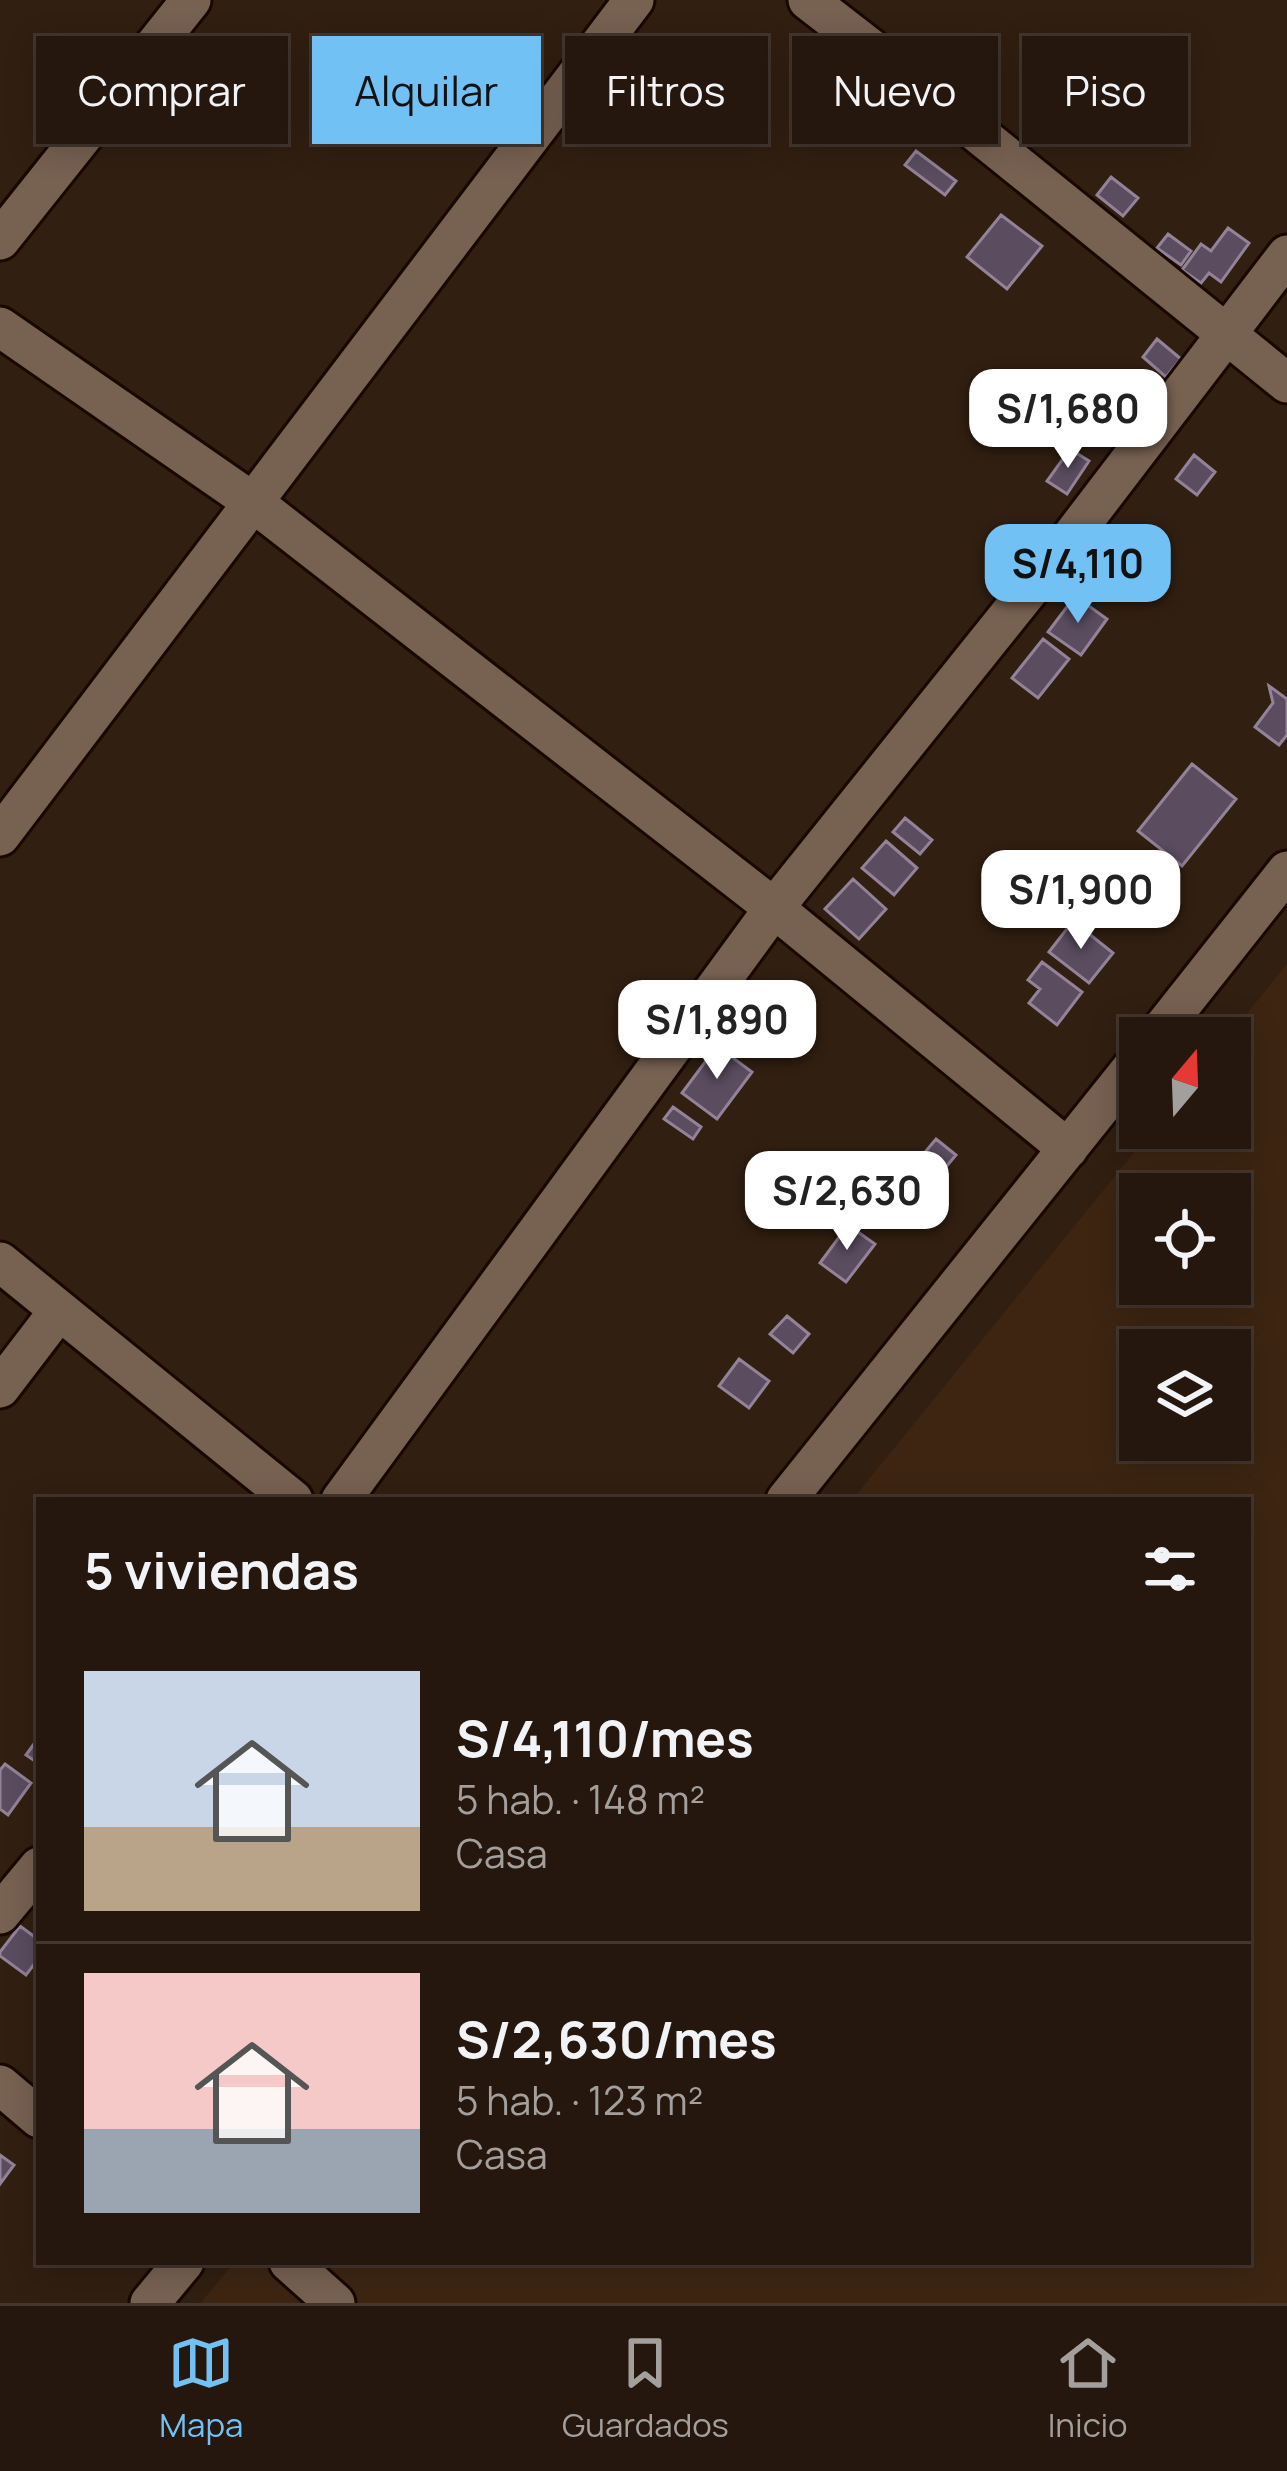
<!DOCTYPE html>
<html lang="es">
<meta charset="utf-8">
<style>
body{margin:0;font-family:Manrope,sans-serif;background:#2d2016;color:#f1f3f6;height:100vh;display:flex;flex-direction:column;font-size:45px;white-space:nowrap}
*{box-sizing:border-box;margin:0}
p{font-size:39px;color:#a39f9d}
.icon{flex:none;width:66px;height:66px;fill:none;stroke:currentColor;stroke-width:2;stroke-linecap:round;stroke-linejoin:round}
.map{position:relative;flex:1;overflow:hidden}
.drawer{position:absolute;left:36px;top:1497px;width:1215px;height:768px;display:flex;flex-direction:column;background:#25170d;border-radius:0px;box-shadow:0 6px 30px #0003,0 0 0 3px #42362e}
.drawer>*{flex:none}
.hud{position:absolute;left:36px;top:36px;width:1215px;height:108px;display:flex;gap:24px}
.needle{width:78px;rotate:19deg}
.controls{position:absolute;left:1119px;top:1017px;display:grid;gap:24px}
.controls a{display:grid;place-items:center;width:132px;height:132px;border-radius:0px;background:#25170d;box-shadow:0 6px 30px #0003,0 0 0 3px #42362e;font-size:60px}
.price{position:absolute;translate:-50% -102px;padding:0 27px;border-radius:24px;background:#fff;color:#222;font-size:39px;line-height:78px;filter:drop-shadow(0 3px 6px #0008)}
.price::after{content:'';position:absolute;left:50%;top:72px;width:36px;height:27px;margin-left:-18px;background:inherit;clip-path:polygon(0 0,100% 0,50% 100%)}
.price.selected{background:#72c1f5;color:#111}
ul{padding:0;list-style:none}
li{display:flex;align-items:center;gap:36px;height:300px;padding:0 48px}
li+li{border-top:3px solid #42362e}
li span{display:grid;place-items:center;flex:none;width:336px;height:240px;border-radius:0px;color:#555}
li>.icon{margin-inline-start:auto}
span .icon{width:144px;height:144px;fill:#fffc;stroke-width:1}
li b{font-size:51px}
h2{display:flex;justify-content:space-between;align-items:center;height:144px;padding:0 48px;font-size:51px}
.tag{padding:0 42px;border-radius:0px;background:#25170d;box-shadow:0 6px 30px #0003,0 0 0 3px #42362e;font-size:42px;line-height:108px}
.tag.selected{background:#72c1f5;color:#111}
.tabs{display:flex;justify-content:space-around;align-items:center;height:168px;border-top:3px solid #42362e;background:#25170d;font-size:33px;color:#a39f9d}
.tabs a{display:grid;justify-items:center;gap:6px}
.tabs .selected{color:#72c1f5}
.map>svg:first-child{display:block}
</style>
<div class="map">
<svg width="1287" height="2303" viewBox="0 0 1287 2303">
<rect width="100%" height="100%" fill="#311f11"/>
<path fill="#3d2512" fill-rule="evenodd" d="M 1287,964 L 1287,2303 L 201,2303 L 234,2262 L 1248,2262 L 1248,1500 L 852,1500 L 1154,1128 L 1230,1128 L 1230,1038 L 1227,1038 ZM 1140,1194 L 1230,1194 L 1230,1284 L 1140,1284 ZM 1140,1350 L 1230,1350 L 1230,1440 L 1140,1440 Z"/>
<path fill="#5b4c60" stroke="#938298" stroke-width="3" d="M 971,58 L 993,75 L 976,97 L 954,80 Z
M 916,151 L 956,181 L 945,195 L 905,165 Z
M 1111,177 L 1138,198 L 1123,216 L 1097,195 Z
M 1001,215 L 1042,246 L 1007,289 L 967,257 Z
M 1228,228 L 1249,243 L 1221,282 L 1209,273 L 1201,283 L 1182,270 L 1201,244 L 1211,251 Z
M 1168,234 L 1191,251 L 1181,265 L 1157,248 Z
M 1157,339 L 1181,359 L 1166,377 L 1143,357 Z
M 1116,394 L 1134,407 L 1115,436 L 1087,418 L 1098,401 L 1107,407 Z
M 1070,449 L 1089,461 L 1067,494 L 1047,481 Z
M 1194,455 L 1215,472 L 1197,495 L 1176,479 Z
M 1075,596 L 1107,619 L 1081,655 L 1048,632 Z
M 1043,639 L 1069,659 L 1038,698 L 1012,678 Z
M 1269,686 L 1287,699 L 1287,735 L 1279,745 L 1255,727 L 1273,703 Z
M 1192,764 L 1236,799 L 1182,866 L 1138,831 Z
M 905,818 L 932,840 L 920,854 L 893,832 Z
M 886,841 L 917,868 L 894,895 L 862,868 Z
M 853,879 L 886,909 L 859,939 L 825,909 Z
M 1073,921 L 1113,953 L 1089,983 L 1049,952 Z
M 1042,962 L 1082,992 L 1057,1025 L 1029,1003 L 1040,989 L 1028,980 Z
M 785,986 L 812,1006 L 799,1025 L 772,1004 Z
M 717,1046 L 752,1072 L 717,1119 L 682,1093 Z
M 673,1107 L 701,1127 L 693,1139 L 664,1119 Z
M 936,1139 L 956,1155 L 946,1167 L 926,1151 Z
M 892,1169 L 923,1194 L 912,1208 L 881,1183 Z
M 848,1225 L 875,1244 L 846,1282 L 820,1263 Z
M 787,1316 L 809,1334 L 793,1353 L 770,1334 Z
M 739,1359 L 769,1381 L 749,1408 L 719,1386 Z
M 39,1737 L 39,1764 L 26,1755 Z
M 5,1764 L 31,1783 L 8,1815 L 0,1809 L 0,1770 Z
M 20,1926 L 39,1940 L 39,1958 L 26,1975 L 0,1956 L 0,1952 Z
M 0,2155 L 14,2165 L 0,2184 Z"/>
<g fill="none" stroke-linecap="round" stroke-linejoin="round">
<g stroke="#180800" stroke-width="45">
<path id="minor" d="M 808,0 L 933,97 L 1287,383
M 0,240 L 191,0
M 0,327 L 254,503 L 774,908 L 1068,1149
M 0,836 L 634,0
M 1155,1038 L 1287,871
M 0,1262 L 293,1500
M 0,1388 L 58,1312
M 341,1500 L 774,908 L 1073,535 L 1287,255
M 786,1500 L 1140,1058
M 0,1914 L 39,1867
M 0,2085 L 39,2118
M 289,2262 L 335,2303
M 150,2303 L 184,2262"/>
</g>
<use href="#minor" stroke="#776151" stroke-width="39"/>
</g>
</svg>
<div class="controls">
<a><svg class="needle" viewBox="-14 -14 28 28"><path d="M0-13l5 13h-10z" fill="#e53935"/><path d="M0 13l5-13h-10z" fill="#a39f9d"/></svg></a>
<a><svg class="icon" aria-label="locate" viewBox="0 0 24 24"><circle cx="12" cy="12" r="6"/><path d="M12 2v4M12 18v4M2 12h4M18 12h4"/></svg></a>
<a><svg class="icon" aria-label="layers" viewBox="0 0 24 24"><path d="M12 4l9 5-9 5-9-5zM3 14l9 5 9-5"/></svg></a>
</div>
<b class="price" style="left:1068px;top:471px">S/1,680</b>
<b class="price selected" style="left:1078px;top:626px">S/4,110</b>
<b class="price" style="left:1081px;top:952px">S/1,900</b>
<b class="price" style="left:717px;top:1082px">S/1,890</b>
<b class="price" style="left:847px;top:1253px">S/2,630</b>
<div class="hud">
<a class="tag">Comprar</a>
<a class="tag selected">Alquilar</a>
<a class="tag">Filtros</a>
<a class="tag">Nuevo</a>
<a class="tag">Piso</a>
</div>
<section class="drawer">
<h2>5 viviendas<svg class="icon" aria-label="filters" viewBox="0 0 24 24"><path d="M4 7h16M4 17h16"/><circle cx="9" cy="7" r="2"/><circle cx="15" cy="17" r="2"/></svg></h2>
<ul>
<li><span style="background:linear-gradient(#c9d6e8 65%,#b9a48a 0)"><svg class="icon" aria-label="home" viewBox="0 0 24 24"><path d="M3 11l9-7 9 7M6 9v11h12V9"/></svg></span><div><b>S/4,110/mes</b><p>5 hab. · 148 m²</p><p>Casa</p></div></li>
<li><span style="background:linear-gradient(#f6c9c9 65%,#9aa5b1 0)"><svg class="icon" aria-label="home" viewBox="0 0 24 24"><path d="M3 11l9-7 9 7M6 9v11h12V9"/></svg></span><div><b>S/2,630/mes</b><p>5 hab. · 123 m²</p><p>Casa</p></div></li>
</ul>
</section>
</div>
<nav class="tabs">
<a class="selected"><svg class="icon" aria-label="map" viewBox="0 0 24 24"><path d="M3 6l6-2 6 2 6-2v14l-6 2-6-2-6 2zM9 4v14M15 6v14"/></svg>Mapa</a>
<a><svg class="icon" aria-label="saved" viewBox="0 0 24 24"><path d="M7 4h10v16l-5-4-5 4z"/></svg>Guardados</a>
<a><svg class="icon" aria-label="home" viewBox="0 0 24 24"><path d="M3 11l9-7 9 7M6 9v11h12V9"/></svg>Inicio</a>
</nav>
